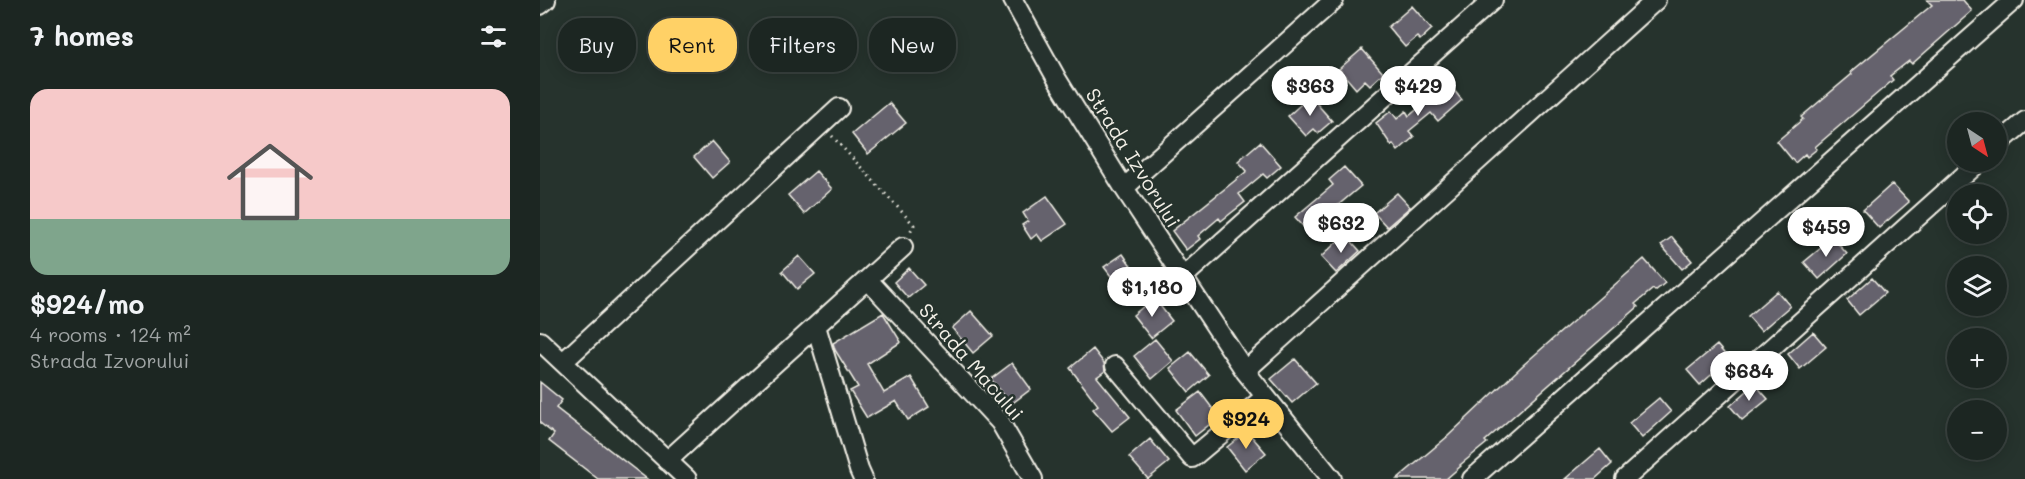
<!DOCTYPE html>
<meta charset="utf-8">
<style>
body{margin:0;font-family:Mali,sans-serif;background:#252e2a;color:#f1f3f6;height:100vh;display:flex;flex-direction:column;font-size:22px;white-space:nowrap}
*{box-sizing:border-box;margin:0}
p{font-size:20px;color:#a0a5a5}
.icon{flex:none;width:33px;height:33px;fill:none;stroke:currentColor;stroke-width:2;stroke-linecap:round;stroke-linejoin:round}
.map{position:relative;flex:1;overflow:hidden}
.drawer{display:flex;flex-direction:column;background:#1c2622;width:540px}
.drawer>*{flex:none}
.top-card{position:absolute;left:18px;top:18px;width:570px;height:54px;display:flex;gap:12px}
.needle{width:39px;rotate:144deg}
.tools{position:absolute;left:1407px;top:112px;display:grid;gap:12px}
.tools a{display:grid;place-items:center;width:60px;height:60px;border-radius:50%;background:#1c2622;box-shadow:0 3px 15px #0003,0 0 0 2px #3a4340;font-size:30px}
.price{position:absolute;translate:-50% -51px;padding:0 14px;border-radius:21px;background:#fff;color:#222;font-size:20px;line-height:39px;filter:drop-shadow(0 2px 3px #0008)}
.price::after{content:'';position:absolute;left:50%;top:36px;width:18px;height:14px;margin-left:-9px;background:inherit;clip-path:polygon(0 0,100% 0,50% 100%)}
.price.on{background:#ffd166;color:#111}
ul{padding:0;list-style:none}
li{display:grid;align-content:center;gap:12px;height:318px;padding:0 30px}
li span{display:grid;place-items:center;height:186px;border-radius:18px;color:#555}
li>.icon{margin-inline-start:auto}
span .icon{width:108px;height:108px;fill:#fffc;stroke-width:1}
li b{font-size:26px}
h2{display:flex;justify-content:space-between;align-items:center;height:72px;padding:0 30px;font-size:26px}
.chip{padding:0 21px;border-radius:24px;background:#1c2622;box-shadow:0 3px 15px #0003,0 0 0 2px #3a4340;font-size:21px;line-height:54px}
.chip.on{background:#ffd166;color:#111}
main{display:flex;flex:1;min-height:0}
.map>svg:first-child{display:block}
</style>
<main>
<section class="drawer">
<h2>7 homes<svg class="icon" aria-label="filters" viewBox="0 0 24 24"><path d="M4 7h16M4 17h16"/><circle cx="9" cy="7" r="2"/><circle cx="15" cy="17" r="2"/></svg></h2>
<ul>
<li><span style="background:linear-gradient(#f6c9c9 70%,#7fa58c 0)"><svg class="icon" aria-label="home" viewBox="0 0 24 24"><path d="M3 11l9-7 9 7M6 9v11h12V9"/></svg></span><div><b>$924/mo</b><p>4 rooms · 124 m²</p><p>Strada Izvorului</p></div></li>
</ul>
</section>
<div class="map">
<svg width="1485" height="479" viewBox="0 0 1485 479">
<rect width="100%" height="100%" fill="#26332d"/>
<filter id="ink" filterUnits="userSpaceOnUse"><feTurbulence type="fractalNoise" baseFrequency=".0167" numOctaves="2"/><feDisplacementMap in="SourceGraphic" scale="12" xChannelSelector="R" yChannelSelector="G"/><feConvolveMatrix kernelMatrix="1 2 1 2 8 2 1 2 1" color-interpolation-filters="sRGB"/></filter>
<g filter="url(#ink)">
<path fill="#65626d" stroke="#f4f1e8" stroke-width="1.5" d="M 1387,0 L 1423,0 L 1432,11 L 1372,64 L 1369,61 L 1350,76 L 1353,80 L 1275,147 L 1277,149 L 1267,157 L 1265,154 L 1255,163 L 1237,141 L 1263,119 L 1261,117 L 1312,74 L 1311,72 L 1392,5 Z
M 872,6 L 892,29 L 880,40 L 877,37 L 865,47 L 848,27 Z
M 822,49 L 843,73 L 830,85 L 825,80 L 816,89 L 799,69 Z
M 908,83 L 922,100 L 898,121 L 891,113 L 869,131 L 874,137 L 858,151 L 853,144 L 851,145 L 836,123 L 851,111 L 857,119 L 866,111 L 869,116 Z
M 770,96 L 792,121 L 778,133 L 774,129 L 766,136 L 748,116 Z
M 349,103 L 366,123 L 328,154 L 312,134 Z
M 172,141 L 190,162 L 172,178 L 154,157 Z
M 720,142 L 741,166 L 727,178 L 723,174 L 699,194 L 705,202 L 681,221 L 679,218 L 658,236 L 660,239 L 646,250 L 632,231 L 707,171 L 698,161 Z
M 804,167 L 821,186 L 796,207 L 799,209 L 770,234 L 755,217 L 793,185 L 789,180 Z
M 276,171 L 292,189 L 264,214 L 248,195 Z
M 1352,184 L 1369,202 L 1339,228 L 1323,210 Z
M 857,193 L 870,207 L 847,227 L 834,213 Z
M 507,196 L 527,224 L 502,241 L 497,234 L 491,239 L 482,225 L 488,221 L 483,213 Z
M 805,234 L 820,251 L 796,273 L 781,257 Z
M 1132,237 L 1152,261 L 1142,269 L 1121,245 Z
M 1293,238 L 1307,254 L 1279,279 L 1264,262 Z
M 583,254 L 592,267 L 574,280 L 564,267 Z
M 259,256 L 275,274 L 257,289 L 242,271 Z
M 1104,259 L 1125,283 L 1115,291 L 1113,289 L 1095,304 L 1098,307 L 945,441 L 947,443 L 920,465 L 921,466 L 906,479 L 857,479 L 907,437 L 982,366 Z
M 369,268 L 384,285 L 368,298 L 354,282 Z
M 1332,278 L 1345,293 L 1319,315 L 1307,300 Z
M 1237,291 L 1250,306 L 1221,331 L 1208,316 Z
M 614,298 L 632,321 L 611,338 L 593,315 Z
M 431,311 L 453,336 L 433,353 L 412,328 Z
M 343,313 L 361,342 L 327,364 L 344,393 L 371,377 L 389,407 L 368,420 L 356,401 L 327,418 L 310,391 L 318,387 L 295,350 L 293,343 Z
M 1273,332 L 1286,347 L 1260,369 L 1248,354 Z
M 615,339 L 633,361 L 612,379 L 594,356 Z
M 1177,345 L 1189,359 L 1160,385 L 1147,370 Z
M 553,349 L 564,363 L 565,371 L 557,377 L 590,417 L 572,431 L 553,409 L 558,405 L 530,368 Z
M 650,352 L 669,375 L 649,392 L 630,368 Z
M 755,359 L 776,383 L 752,403 L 731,379 Z
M 472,363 L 491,389 L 470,405 L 451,379 Z
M 0,382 L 22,400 L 16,408 L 107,479 L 58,479 L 9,441 L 14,434 L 0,423 Z
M 1215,384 L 1228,399 L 1202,420 L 1190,406 Z
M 660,392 L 679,417 L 655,436 L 636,410 Z
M 1119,398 L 1131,412 L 1102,438 L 1089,423 Z
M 707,431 L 726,453 L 705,470 L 687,447 Z
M 610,439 L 629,462 L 608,479 L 589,457 Z
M 1060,449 L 1072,464 L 1055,479 L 1025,479 Z"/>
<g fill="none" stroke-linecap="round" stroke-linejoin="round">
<g stroke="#f4f1e8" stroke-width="22">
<path id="minor" d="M 473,0 L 518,81 L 584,188 L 705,371 L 792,479
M 0,5 L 6,0
M 1456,146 L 1485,121
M 584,188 L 794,0
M 643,277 L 953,0
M 328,280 L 460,422 L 493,479
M 276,326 L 319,470 L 323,479
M 0,341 L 147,479
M 23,362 L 299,108
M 575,366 L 652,458 L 725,397
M 705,371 L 1116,0
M 127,461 L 363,247
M 932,479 L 1474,0
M 1085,479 L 1439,162"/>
</g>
<path stroke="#f4f1e8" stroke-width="3" stroke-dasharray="1.5 4.5" stroke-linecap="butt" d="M 292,136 L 374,225 L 370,232"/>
<use href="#minor" stroke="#26332d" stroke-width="18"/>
</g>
</g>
<g text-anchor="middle" stroke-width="5" stroke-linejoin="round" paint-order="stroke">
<g font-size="20" fill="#f4f1e8" stroke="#26332d">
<text transform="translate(593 158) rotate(58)" y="7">Strada Izvorului</text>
<text transform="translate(431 362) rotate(49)" y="7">Strada Macului</text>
</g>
</g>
</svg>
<div class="tools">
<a><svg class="needle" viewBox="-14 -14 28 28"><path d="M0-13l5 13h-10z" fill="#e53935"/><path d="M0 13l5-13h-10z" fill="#a0a5a5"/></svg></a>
<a><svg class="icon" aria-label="locate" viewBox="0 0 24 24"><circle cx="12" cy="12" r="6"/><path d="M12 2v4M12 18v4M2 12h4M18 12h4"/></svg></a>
<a><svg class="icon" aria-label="layers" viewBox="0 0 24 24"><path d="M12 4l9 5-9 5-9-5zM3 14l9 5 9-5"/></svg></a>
<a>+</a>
<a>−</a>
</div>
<b class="price" style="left:770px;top:117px">$363</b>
<b class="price" style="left:878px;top:117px">$429</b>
<b class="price" style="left:801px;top:254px">$632</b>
<b class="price" style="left:1286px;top:258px">$459</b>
<b class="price" style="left:612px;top:318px">$1,180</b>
<b class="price" style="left:1209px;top:402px">$684</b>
<b class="price on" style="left:706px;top:450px">$924</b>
<div class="top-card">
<a class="chip">Buy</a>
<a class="chip on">Rent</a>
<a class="chip">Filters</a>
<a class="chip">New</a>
</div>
</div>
</main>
